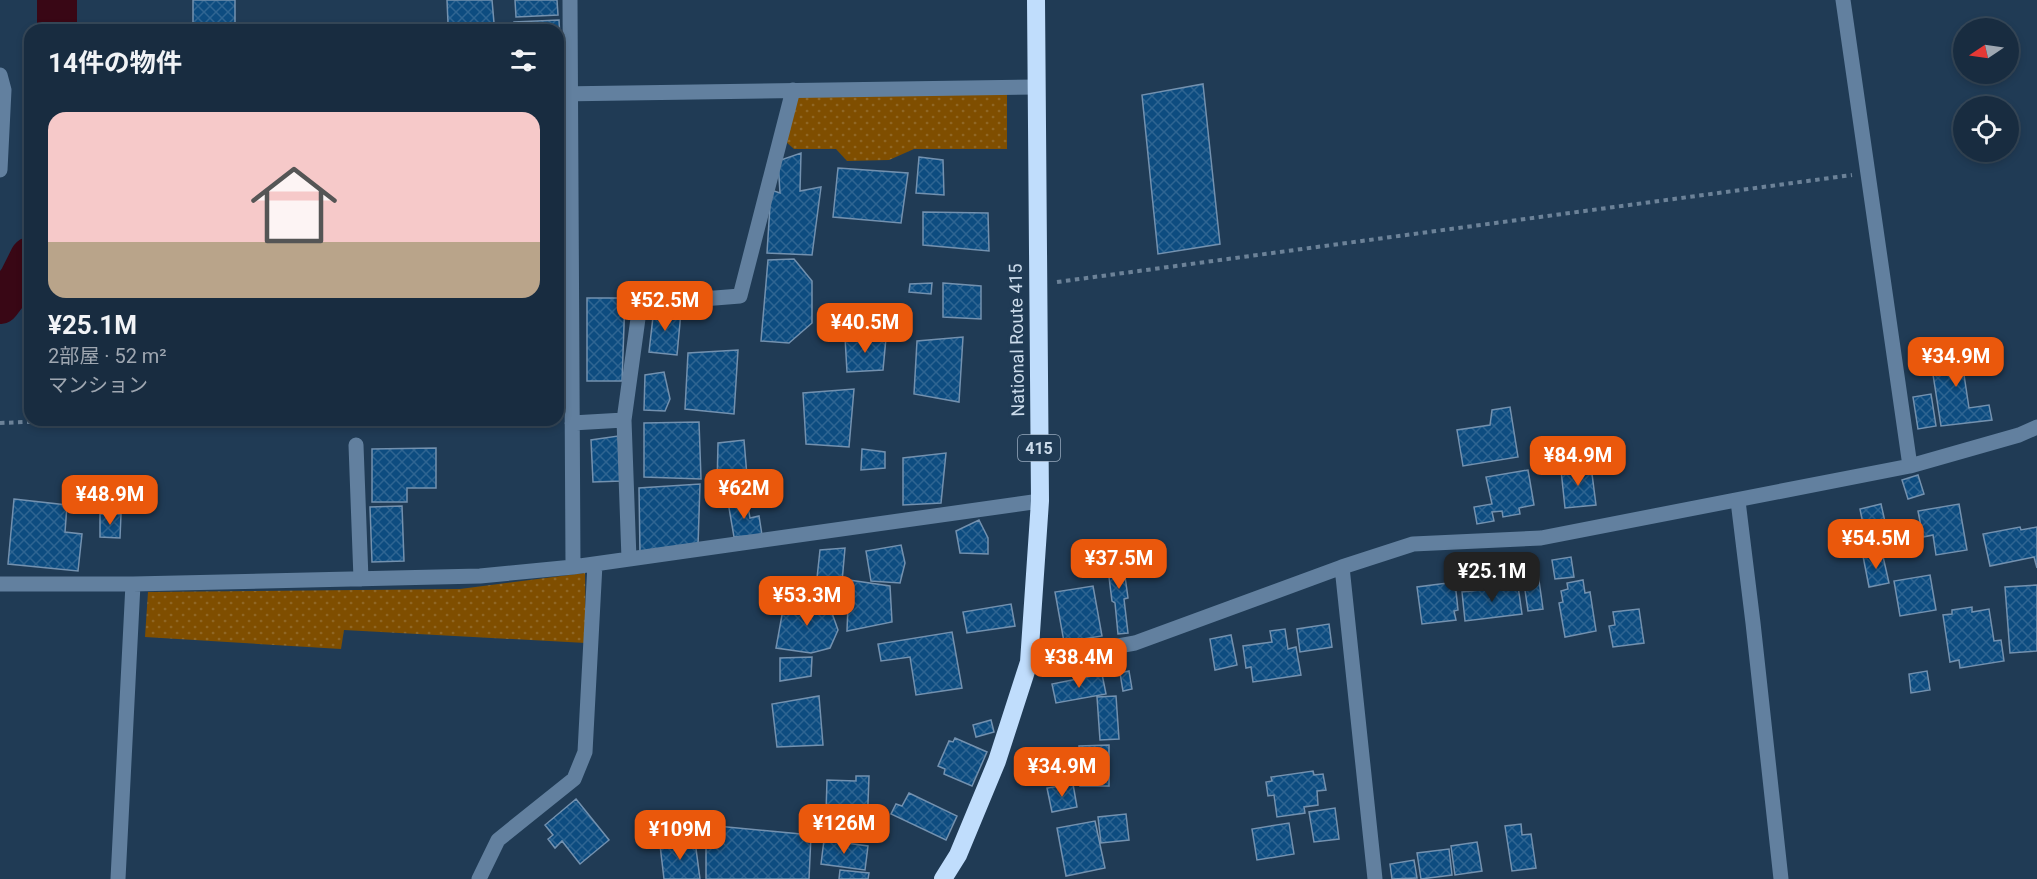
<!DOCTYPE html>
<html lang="ja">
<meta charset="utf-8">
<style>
body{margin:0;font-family:Roboto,"Noto Sans JP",sans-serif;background:#25384b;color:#f1f3f6;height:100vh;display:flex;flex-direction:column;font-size:22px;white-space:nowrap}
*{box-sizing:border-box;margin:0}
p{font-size:20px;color:#9fa7b1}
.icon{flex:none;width:33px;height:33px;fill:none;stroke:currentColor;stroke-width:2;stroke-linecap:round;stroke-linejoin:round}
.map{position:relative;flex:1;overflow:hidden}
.sheet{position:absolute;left:24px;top:24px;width:540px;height:402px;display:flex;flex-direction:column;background:#182c40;border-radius:18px;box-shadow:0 3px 9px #0003,0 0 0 2px #364859}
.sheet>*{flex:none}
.needle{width:39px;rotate:257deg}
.fabs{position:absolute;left:1953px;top:18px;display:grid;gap:12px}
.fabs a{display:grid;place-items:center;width:66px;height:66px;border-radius:50%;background:#182c40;box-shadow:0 3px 9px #0003,0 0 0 2px #364859;font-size:30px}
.price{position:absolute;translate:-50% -51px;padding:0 14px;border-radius:12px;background:#ea580c;color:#fff;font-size:20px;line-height:39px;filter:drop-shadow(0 2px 3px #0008)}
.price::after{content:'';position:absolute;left:50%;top:36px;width:18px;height:14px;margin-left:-9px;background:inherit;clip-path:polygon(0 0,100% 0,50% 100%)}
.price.active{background:#222;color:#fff}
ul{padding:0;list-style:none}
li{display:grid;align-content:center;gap:12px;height:318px;padding:0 24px}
li span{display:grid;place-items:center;height:186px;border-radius:18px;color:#555}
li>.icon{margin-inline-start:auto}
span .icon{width:108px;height:108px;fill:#fffc;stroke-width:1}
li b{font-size:26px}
h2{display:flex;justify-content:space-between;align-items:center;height:72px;padding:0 24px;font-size:26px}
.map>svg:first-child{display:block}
</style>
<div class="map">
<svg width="2037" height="879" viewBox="0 0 2037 879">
<defs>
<pattern id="grass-dots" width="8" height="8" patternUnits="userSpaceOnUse" patternTransform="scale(1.5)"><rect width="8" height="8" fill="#7f4e00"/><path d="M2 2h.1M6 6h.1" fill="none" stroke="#906725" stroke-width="1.8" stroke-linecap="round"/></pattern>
<pattern id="building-cross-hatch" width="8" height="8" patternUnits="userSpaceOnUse" patternTransform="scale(1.5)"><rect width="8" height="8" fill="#0d4c80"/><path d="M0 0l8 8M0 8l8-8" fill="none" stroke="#2f6592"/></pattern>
</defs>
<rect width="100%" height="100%" fill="#203b55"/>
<path fill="url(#grass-dots)" d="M 1007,92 L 1007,149 L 914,149 L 889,160 L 847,161 L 836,149 L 794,149 L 785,141 L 795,95 Z
M 558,204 L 565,204 L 566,289 L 558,289 Z
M 558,295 L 564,295 L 564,410 L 558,410 Z
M 585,573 L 586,643 L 344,630 L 341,649 L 145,637 L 148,592 L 460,589 Z"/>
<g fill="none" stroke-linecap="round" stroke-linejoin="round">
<path stroke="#390715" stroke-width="40" d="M 57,0 L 57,30
M 0,304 L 19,279 L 30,257"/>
</g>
<path fill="url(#building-cross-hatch)" stroke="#7391af" stroke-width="1.5" d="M 193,0 L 235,0 L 235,30 L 193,30 Z
M 447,0 L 492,0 L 494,23 L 448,23 Z
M 515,0 L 557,0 L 558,15 L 516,17 Z
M 559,20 L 562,74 L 558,74 L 558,30 L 514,30 L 514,22 Z
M 492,27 L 492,30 L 466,30 Z
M 1203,84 L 1220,244 L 1158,254 L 1142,95 Z
M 558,111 L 564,112 L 562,168 L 558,168 Z
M 801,153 L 800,191 L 821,187 L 812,255 L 767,253 L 771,190 L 780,193 L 778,161 Z
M 919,157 L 943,160 L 944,195 L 916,193 Z
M 838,168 L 908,173 L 901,223 L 833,217 Z
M 923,212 L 988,213 L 989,251 L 923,245 Z
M 794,259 L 812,281 L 812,323 L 789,343 L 761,341 L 768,260 Z
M 932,283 L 931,294 L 909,292 L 910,284 Z
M 943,283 L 981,286 L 981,319 L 943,317 Z
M 587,298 L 625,298 L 622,381 L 587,381 Z
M 654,308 L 681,312 L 677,355 L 649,352 Z
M 845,337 L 886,338 L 883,370 L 847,372 Z
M 963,337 L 959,402 L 914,394 L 917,341 Z
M 1974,348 L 1977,366 L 1963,368 L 1969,408 L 1989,405 L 1992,420 L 1941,426 L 1930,355 Z
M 738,350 L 734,414 L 685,409 L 688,353 Z
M 664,372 L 670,399 L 665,411 L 644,410 L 645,375 Z
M 854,389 L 849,447 L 806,444 L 803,393 Z
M 1931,394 L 1936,426 L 1918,429 L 1913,397 Z
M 1510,407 L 1518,457 L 1463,466 L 1457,430 L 1490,425 L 1492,410 Z
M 699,422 L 701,479 L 644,477 L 644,423 Z
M 618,436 L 622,481 L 593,482 L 591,440 Z
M 744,440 L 748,488 L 717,488 L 718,443 Z
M 436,448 L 436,488 L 407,488 L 407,502 L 372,502 L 372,449 Z
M 862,449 L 885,452 L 885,468 L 861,470 Z
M 946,453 L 941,503 L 903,505 L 903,458 Z
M 1591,466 L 1596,505 L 1565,508 L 1561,470 Z
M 1528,470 L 1534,505 L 1519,508 L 1520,514 L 1503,517 L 1502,511 L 1492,512 L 1494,521 L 1477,524 L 1474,507 L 1492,504 L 1486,477 Z
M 1918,475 L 1924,494 L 1908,499 L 1902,480 Z
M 700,484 L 698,546 L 640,554 L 639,488 Z
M 14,499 L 67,505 L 65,532 L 82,534 L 78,571 L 8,564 Z
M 747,501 L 750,518 L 759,516 L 762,535 L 734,537 L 728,502 Z
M 1881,504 L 1890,544 L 1868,549 L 1860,509 Z
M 1959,504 L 1967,550 L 1936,555 L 1933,535 L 1923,537 L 1918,511 Z
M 402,506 L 404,561 L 372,562 L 370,507 Z
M 100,514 L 121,514 L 120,538 L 100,537 Z
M 979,520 L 988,538 L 988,554 L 960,553 L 956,531 Z
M 2020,527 L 2021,530 L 2037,527 L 2037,568 L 2034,557 L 1990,566 L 1983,534 Z
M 901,545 L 905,563 L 900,583 L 871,581 L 866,551 Z
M 845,548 L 842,582 L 827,599 L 817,578 L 820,550 Z
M 1882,552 L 1889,583 L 1869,587 L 1863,556 Z
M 1571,557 L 1574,577 L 1555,579 L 1552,560 Z
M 1134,558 L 1134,564 L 1124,569 L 1128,598 L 1124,599 L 1128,633 L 1118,634 L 1115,603 L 1112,601 L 1107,561 Z
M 1536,559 L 1543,609 L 1528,611 L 1521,562 Z
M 1930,575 L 1936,610 L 1900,616 L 1894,581 Z
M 849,580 L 890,586 L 892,622 L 847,631 Z
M 1583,580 L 1585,593 L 1590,592 L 1596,631 L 1565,637 L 1559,603 L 1563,602 L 1561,591 L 1568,589 L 1567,583 Z
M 1455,582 L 1458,610 L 1454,611 L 1456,620 L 1422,624 L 1417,587 Z
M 2037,585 L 2037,651 L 2010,653 L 2005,587 Z
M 1093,586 L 1102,636 L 1064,642 L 1055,592 Z
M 1518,586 L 1522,614 L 1465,621 L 1462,592 Z
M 827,599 L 838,630 L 830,648 L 811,653 L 776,648 L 784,604 Z
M 1011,604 L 1015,626 L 967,633 L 963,612 Z
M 1972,607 L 1972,612 L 1989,609 L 1994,641 L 2001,640 L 2004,661 L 1960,668 L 1959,660 L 1950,662 L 1943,615 L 1952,614 L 1952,610 Z
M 1639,609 L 1644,643 L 1613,647 L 1609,626 L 1615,625 L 1613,612 Z
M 1329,624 L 1332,647 L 1300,652 L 1297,629 Z
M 1285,629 L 1288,649 L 1296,647 L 1301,675 L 1253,682 L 1251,667 L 1246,668 L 1243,646 L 1272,642 L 1270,631 Z
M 952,632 L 962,688 L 916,695 L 910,657 L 881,661 L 878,644 Z
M 1231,635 L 1237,665 L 1215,670 L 1210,639 Z
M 812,657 L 811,676 L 780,681 L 780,658 Z
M 1129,671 L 1132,689 L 1123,691 L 1120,673 Z
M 1927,671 L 1930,690 L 1911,693 L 1909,674 Z
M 1102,674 L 1106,694 L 1056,703 L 1052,684 Z
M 819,696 L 823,745 L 777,747 L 772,704 Z
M 1116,696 L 1119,739 L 1100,740 L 1097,697 Z
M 991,720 L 994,732 L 976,737 L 973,725 Z
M 955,738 L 987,752 L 972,786 L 944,774 L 945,769 L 938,766 L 949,741 L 953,742 Z
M 1109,745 L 1109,786 L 1080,786 L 1079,746 Z
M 1313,771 L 1314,775 L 1323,774 L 1326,790 L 1317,791 L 1318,805 L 1304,807 L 1305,813 L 1277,817 L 1274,795 L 1268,796 L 1266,782 L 1272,781 L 1271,777 Z
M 856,776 L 869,776 L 867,830 L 837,829 L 838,813 L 826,813 L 827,780 L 856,781 Z
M 1073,784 L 1077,807 L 1052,812 L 1047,788 Z
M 909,793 L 957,816 L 946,840 L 891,814 L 896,804 L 902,806 Z
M 576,799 L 609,840 L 580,864 L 562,841 L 555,848 L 548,839 L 553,835 L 545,825 Z
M 1335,808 L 1339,839 L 1314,842 L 1309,812 Z
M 1126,814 L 1129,840 L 1101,843 L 1098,817 Z
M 1095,821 L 1105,868 L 1066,876 L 1057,828 Z
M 1289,823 L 1294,854 L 1257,860 L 1252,829 Z
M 1521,824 L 1522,835 L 1531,834 L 1536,868 L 1512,871 L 1505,826 Z
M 706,825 L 811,835 L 809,879 L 706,879 Z
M 824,840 L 868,846 L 865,870 L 821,864 Z
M 695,841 L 700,879 L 664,879 L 660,845 Z
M 1477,842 L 1482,871 L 1455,875 L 1451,846 Z
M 1449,849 L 1452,875 L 1421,879 L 1417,853 Z
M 1414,860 L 1417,878 L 1392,879 L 1390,864 Z
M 840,870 L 869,873 L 868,879 L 839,879 Z"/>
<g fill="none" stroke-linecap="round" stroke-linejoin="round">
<path stroke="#6c8298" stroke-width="4" stroke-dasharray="4.5 4.5" stroke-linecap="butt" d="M 1057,282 L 1852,175
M 220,420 L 556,423
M 0,423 L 76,420"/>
<path stroke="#62809f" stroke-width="15" d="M 570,0 L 573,567
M 1843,0 L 1910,466
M 0,75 L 4,90 L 0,170
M 558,94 L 1037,87
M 572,423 L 624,420
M 356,445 L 361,579
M 1738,501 L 1753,623 L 1781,879
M 629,559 L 624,420 L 640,304 L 740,296 L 793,90
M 1342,567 L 1375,879
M 0,584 L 133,584 L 480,576 L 573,567 L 1040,501
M 1029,662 L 1135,643 L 1342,567 L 1413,544 L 1541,538 L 1910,466 L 2019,435 L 2037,427
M 118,879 L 133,584
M 479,879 L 498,840 L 574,779 L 585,752 L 595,564"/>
<path stroke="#c0ddfc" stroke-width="18" d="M 943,879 L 958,855 L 997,761 L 1029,662 L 1040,501 L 1036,0"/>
</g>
<g text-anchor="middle" stroke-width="6" stroke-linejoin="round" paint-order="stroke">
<rect fill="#203b55" stroke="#98abbe" stroke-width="1.5" x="1018" y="435" width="42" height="26" rx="4.5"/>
<g font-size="16" font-weight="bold" fill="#cbdbeb">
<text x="1039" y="454">415</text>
</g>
<g font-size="18" fill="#cbdbeb" stroke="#203b55">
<text transform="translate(1017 340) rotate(-91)" y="6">National Route 415</text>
</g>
</g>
</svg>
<div class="fabs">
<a><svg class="needle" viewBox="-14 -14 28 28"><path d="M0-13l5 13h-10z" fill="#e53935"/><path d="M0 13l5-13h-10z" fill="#9fa7b1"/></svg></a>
<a><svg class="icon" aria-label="locate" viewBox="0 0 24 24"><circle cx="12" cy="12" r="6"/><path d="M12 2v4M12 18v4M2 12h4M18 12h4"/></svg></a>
</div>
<b class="price" style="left:665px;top:332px">¥52.5M</b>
<b class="price" style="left:865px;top:354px">¥40.5M</b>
<b class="price" style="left:1956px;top:388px">¥34.9M</b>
<b class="price" style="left:1578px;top:487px">¥84.9M</b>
<b class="price" style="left:744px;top:520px">¥62M</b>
<b class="price" style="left:110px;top:526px">¥48.9M</b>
<b class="price" style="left:1876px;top:570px">¥54.5M</b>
<b class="price" style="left:1119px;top:590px">¥37.5M</b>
<b class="price active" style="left:1492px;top:603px">¥25.1M</b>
<b class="price" style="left:807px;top:627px">¥53.3M</b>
<b class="price" style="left:1079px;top:689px">¥38.4M</b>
<b class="price" style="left:1062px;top:798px">¥34.9M</b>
<b class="price" style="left:844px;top:855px">¥126M</b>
<b class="price" style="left:680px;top:861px">¥109M</b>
<section class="sheet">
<h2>14件の物件<svg class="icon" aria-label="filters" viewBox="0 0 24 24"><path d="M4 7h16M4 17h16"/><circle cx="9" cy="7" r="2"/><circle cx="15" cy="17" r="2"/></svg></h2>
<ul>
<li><span style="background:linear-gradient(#f6c9c9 70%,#b9a48a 0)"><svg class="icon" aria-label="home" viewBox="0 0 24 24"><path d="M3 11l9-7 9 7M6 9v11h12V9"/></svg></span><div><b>¥25.1M</b><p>2部屋 · 52 m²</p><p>マンション</p></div></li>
</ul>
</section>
</div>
